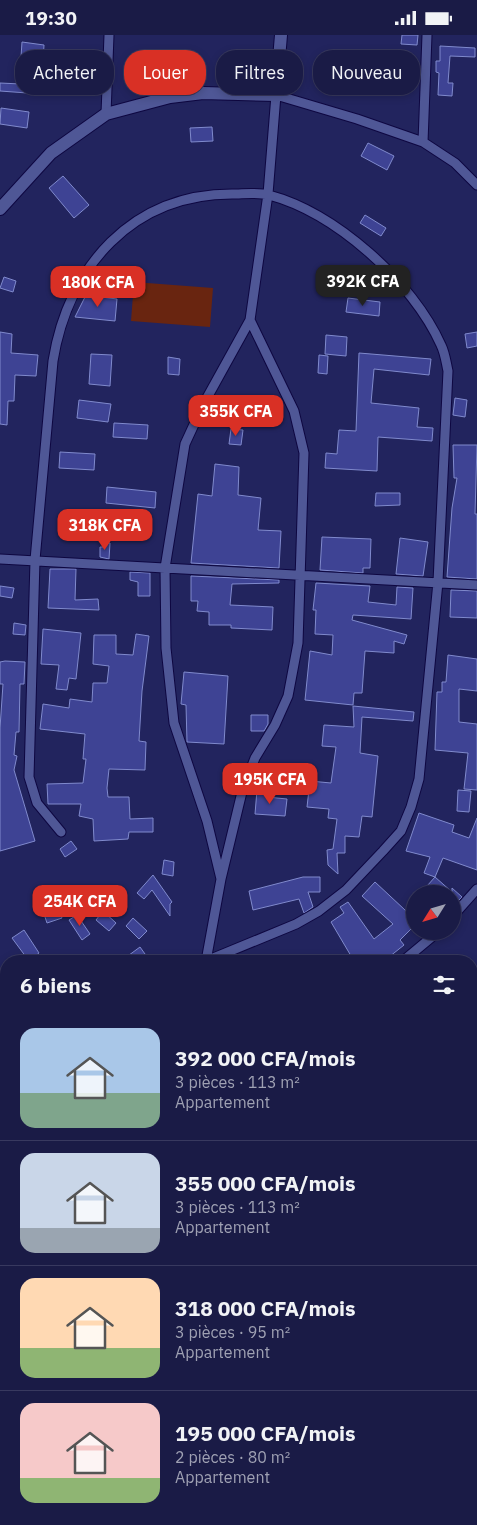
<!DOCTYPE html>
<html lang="fr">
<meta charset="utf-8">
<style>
body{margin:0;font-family:"IBM Plex Sans",sans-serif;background:#272851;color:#f1f3f6;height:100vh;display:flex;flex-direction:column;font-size:19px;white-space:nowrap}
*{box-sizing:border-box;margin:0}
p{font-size:16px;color:#9fa1b3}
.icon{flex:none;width:28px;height:28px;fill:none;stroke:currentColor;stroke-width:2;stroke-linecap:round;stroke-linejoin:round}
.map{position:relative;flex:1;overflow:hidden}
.details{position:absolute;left:0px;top:920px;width:478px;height:570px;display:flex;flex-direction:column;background:#1a1b46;border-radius:20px 20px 0 0;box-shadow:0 2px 8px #0003,0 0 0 1px #38395f}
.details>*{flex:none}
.banner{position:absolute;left:15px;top:15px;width:448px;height:45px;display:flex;gap:10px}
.needle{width:32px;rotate:233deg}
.tools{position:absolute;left:406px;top:850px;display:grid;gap:10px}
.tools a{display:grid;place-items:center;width:55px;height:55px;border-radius:50%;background:#1a1b46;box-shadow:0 2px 8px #0003,0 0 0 1px #38395f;font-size:25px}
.price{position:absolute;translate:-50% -42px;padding:0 11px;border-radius:10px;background:#d93025;color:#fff;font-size:16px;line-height:32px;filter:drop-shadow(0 1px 2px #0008)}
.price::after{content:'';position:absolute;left:50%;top:30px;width:15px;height:11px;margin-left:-8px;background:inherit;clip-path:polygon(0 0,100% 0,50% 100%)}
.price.on{background:#222;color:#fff}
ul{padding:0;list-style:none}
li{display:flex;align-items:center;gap:15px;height:125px;padding:0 20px}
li+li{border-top:1px solid #38395f}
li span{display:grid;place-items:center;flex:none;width:140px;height:100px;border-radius:15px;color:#555}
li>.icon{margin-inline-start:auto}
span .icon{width:60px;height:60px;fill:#fffc;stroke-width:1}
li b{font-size:21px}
h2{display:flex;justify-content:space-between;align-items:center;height:60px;padding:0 20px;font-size:21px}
.pill{padding:0 18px;border-radius:20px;background:#1a1b46;box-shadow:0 2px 8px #0003,0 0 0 1px #38395f;font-size:18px;line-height:45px}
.pill.on{background:#d93025;color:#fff}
.status{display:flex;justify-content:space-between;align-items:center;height:35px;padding:0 25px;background:#1a1b46;direction:ltr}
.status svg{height:14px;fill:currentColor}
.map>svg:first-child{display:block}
</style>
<div class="status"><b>19:30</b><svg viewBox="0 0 49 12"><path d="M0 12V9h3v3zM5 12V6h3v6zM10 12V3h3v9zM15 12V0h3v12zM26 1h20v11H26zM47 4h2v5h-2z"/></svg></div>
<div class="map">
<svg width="477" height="1490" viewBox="0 0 477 1490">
<rect width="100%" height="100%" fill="#22245e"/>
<path fill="#692510" d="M 134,247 L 213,253 L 210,292 L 131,286 Z"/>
<path fill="#3e4394" stroke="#808acd" d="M 402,0 L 418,0 L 417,10 L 401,9 Z
M 22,7 L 44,10 L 41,59 L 0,56 L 0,48 L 21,49 L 22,43 L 27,43 L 28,23 L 21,22 Z
M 440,11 L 475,13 L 475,22 L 450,21 L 448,48 L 453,48 L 452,61 L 438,60 L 439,38 L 436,37 L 436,26 L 440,26 Z
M 337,21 L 363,23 L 361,48 L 335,46 Z
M 1,73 L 29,77 L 27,93 L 0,89 Z
M 212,92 L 213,106 L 191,107 L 190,93 Z
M 368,108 L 394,121 L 387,135 L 361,121 Z
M 63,141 L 89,170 L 74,183 L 49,153 Z
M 365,180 L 386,193 L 381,201 L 360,188 Z
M 4,242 L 16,246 L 13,257 L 0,253 Z
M 86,260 L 117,264 L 115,286 L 75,282 Z
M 348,263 L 380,267 L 379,281 L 346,277 Z
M 0,297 L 12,299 L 11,318 L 38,320 L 36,341 L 15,340 L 14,366 L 8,366 L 7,390 L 0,389 Z
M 477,297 L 477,311 L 467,313 L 465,299 Z
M 326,300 L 347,302 L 346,321 L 325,319 Z
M 359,318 L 431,324 L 429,340 L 374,334 L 371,368 L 419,373 L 417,392 L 433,393 L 432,406 L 378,402 L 377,436 L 325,433 L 326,418 L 337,419 L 339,395 L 356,396 Z
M 91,319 L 112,320 L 110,351 L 89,349 Z
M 319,320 L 328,321 L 327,339 L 318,338 Z
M 168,322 L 180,324 L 179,340 L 168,339 Z
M 455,363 L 467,365 L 465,382 L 453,380 Z
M 79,365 L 111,369 L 108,387 L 77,383 Z
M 114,388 L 148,390 L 147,404 L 113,402 Z
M 231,394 L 243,395 L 241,410 L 229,409 Z
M 453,410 L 477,410 L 475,479 L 477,479 L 477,544 L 447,542 L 452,473 L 457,443 L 454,443 Z
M 60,417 L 95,419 L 94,435 L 59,433 Z
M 215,429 L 239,432 L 238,460 L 261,463 L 258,495 L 281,496 L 279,533 L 191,528 L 198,459 L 212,461 Z
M 107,452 L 156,457 L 155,473 L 106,468 Z
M 376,458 L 400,458 L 400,470 L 375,471 Z
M 322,502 L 371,504 L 370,533 L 363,533 L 363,538 L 320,535 Z
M 400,503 L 428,507 L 423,541 L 396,539 Z
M 103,508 L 110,508 L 109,524 L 100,522 L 100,512 L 103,512 Z
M 50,534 L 76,534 L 75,565 L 98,564 L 99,575 L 48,573 Z
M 130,537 L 150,538 L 150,561 L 138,561 L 138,547 L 130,545 Z
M 191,541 L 279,545 L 279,548 L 232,549 L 230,570 L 273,572 L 272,595 L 231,593 L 231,590 L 209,590 L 209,577 L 197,576 L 198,566 L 191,566 Z
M 316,548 L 370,551 L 368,567 L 396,570 L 397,552 L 413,553 L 411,584 L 353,580 L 352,585 L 407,600 L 404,609 L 394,606 L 394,618 L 365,616 L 362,658 L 354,658 L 353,670 L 305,665 L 310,616 L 332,620 L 333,600 L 315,599 L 316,575 L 313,575 Z
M 0,551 L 14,553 L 12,563 L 0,561 Z
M 451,555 L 477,556 L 477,583 L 450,582 Z
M 14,588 L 26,590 L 25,600 L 13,599 Z
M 43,594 L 81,598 L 76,644 L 69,643 L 67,655 L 56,654 L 59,630 L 41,629 Z
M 136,599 L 149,601 L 142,656 L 139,706 L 146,707 L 145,735 L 109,734 L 107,753 L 108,762 L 129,762 L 130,784 L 153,783 L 153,797 L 129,797 L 128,804 L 94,806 L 93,784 L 79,781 L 81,769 L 48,769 L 47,749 L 83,748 L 86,724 L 83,724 L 85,699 L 40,694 L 43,669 L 69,673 L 70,664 L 92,667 L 93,648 L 107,648 L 109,631 L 93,629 L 94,600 L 116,600 L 116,619 L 133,620 Z
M 448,620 L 477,624 L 477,656 L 459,654 L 459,687 L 477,689 L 477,755 L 464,754 L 468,718 L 435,715 L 437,657 L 442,657 L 442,647 L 446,647 Z
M 5,626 L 25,627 L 24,649 L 20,649 L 19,697 L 16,697 L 14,720 L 17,721 L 14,735 L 35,806 L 0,816 L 0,693 L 3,649 L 0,649 L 0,627 Z
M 184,637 L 228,641 L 224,709 L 187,707 L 186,670 L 181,669 Z
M 353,671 L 414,677 L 413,686 L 362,682 L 360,718 L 378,721 L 372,782 L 362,781 L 359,802 L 345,801 L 345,818 L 337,818 L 338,839 L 328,830 L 327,815 L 333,814 L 337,784 L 328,783 L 329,774 L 307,772 L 310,746 L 331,748 L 336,712 L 322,711 L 324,690 L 354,692 Z
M 251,680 L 268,680 L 268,689 L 264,696 L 251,696 Z
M 257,755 L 267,756 L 267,762 L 287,764 L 285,781 L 255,779 Z
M 458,755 L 471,756 L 469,777 L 457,776 Z
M 419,778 L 454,790 L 452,797 L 469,803 L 477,783 L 477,835 L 443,823 L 435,842 L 424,838 L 430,822 L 406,816 Z
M 71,806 L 77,814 L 65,822 L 60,814 Z
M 164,825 L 174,827 L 173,841 L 162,839 Z
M 153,840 L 172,867 L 170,869 L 170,881 L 152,855 L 144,864 L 137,858 Z
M 303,842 L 320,842 L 320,857 L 308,857 L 313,872 L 304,878 L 299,864 L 253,875 L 249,856 Z
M 435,842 L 452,857 L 452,853 L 462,862 L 452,872 L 452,859 L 436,859 L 427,851 Z
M 375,847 L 405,875 L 415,886 L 415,890 L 400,905 L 404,910 L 384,926 L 354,926 L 331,887 L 344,878 L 340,872 L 348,867 L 374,904 L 393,889 L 362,861 Z
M 58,874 L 62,883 L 47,888 L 44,879 Z
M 103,876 L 116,888 L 109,896 L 96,885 Z
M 77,880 L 90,899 L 82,905 L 69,885 Z
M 133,883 L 147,896 L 139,904 L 126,891 Z
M 24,895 L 39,918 L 29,926 L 12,903 Z
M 140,912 L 150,926 L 121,926 Z"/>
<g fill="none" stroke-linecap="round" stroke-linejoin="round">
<g stroke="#0e0741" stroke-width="11">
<path id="street" d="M 106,79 L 109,0
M 423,107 L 427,0
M 0,524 L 477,550
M 61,797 L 37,768 L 29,742 L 35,525 L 53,326 C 68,232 132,159 232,159 C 243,159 258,157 269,160 C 336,178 413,247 441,310 C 445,318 446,327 448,336 L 438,547 L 419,744 L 411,772 L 401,796 L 383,816 L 346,855 L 319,876 L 296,889 L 206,926
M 221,844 L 207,786 L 174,688 L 166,613 L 165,533 L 185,409 L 203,370 L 250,285 L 268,159 L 276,60 L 357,84 L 423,107 L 455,128 L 477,150
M 452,882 L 477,854
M 206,926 L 221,844 L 242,757 L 255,723 L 275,690 L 288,661 L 298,608 L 304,418 L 294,376 L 250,285
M 403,926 L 439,896
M 471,979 L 477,976
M 0,1130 L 6,1134
M 0,1227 L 6,1227
M 471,1328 L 477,1328
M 0,1354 L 6,1354
M 0,1484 L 150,1490
M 340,1490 L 340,1484"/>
</g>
<g stroke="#0e0741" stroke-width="14">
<path id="secondary" d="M 0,174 L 51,118 L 106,79 L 170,62 L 203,58 L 276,60 L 281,0"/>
</g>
<use href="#street" stroke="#4f5796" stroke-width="9"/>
<use href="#secondary" stroke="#4f5796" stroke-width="12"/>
</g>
</svg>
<div class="tools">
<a><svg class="needle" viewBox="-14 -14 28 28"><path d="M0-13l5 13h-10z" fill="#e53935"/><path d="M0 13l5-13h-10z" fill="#9fa1b3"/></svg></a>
</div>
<b class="price on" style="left:363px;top:272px">392K CFA</b>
<b class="price" style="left:98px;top:273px">180K CFA</b>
<b class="price" style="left:236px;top:402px">355K CFA</b>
<b class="price" style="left:105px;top:516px">318K CFA</b>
<b class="price" style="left:270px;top:770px">195K CFA</b>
<b class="price" style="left:80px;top:892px">254K CFA</b>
<div class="banner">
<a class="pill">Acheter</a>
<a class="pill on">Louer</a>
<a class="pill">Filtres</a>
<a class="pill">Nouveau</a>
</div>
<section class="details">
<h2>6 biens<svg class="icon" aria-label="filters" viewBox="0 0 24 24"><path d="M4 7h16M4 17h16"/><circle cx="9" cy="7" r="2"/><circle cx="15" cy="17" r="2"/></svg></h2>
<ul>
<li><span style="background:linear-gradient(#a9c7e8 65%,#7fa58c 0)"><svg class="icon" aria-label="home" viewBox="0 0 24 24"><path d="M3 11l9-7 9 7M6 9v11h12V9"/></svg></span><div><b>392 000 CFA/mois</b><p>3 pièces · 113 m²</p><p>Appartement</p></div></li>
<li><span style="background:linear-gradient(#c9d6e8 75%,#9aa5b1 0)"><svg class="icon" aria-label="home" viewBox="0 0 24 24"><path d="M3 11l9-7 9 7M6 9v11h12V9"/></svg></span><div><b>355 000 CFA/mois</b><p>3 pièces · 113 m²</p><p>Appartement</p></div></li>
<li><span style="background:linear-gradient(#ffd9b3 70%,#8fb573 0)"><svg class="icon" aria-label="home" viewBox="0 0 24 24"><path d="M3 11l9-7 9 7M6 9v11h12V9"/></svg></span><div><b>318 000 CFA/mois</b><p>3 pièces · 95 m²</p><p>Appartement</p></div></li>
<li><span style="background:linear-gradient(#f6c9c9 75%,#8fb573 0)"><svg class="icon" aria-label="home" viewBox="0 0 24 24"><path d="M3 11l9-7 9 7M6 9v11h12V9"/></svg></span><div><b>195 000 CFA/mois</b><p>2 pièces · 80 m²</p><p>Appartement</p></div></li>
</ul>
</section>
</div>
